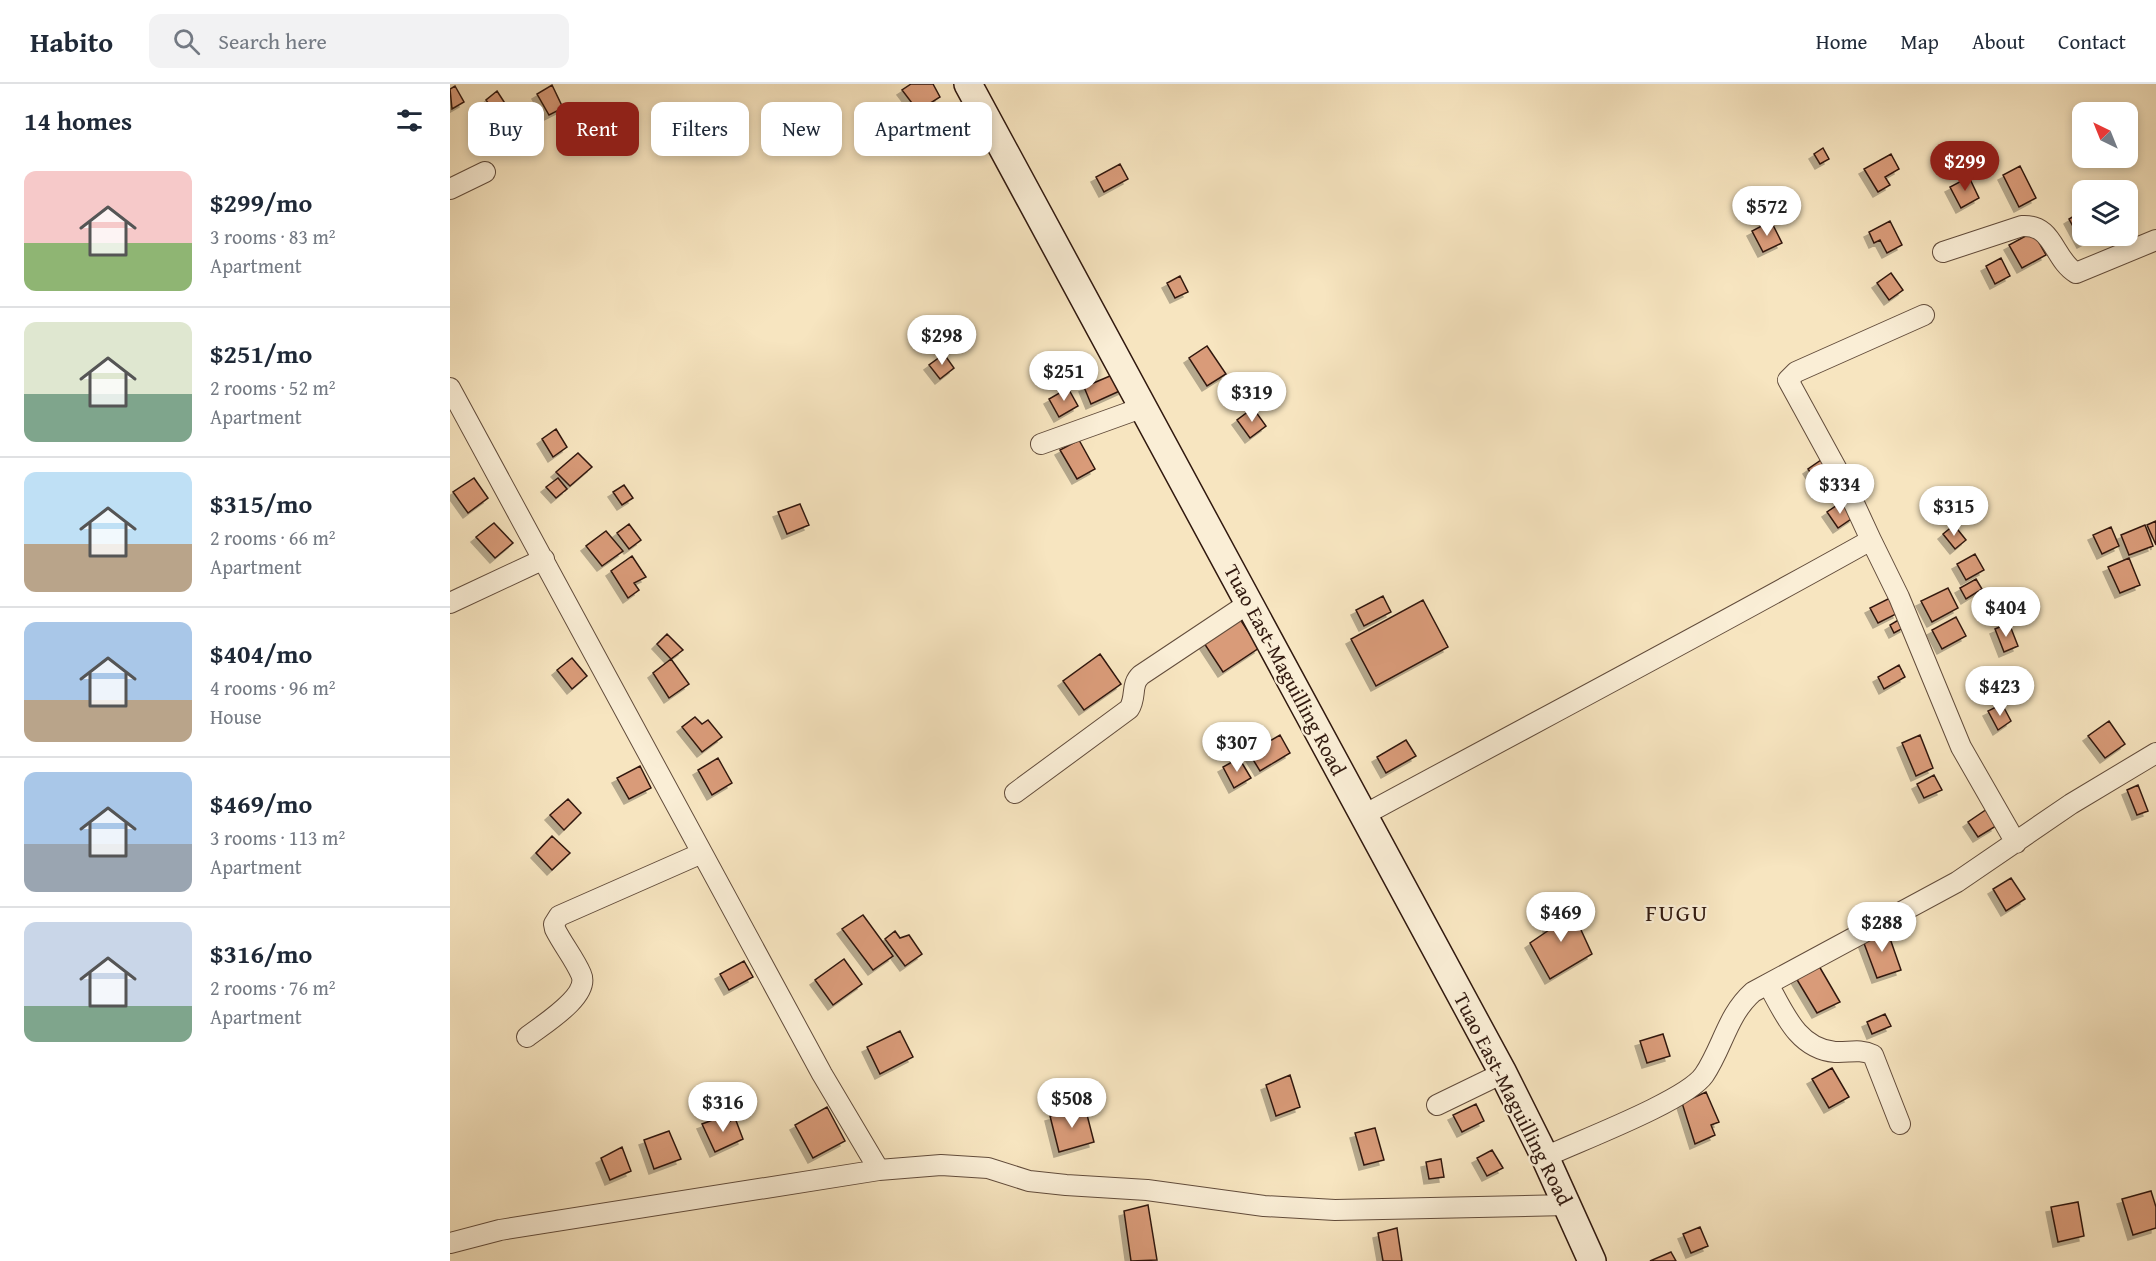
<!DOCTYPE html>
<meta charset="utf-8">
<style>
body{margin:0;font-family:"Gentium Book Plus",serif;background:#f2f2f3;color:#1f2937;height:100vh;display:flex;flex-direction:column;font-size:22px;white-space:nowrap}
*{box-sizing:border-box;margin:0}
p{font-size:20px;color:#747a83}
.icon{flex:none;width:33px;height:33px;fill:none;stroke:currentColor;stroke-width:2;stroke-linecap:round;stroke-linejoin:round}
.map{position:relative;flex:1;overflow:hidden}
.drawer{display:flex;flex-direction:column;background:#fff;width:450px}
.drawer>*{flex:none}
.top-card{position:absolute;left:18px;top:18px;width:570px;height:54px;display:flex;gap:12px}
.needle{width:39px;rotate:317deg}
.controls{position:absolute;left:1622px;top:18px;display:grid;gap:12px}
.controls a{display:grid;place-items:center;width:66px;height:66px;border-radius:12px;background:#fff;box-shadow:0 3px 9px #0003;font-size:30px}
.price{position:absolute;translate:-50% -51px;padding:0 14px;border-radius:21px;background:#fff;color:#222;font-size:20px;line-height:39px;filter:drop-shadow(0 2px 3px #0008)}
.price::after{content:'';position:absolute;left:50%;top:36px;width:18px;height:14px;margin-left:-9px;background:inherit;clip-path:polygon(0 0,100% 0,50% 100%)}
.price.on{background:#8f2418;color:#fff}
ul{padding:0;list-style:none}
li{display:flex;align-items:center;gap:18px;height:150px;padding:0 24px}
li+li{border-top:2px solid #e0e1e3}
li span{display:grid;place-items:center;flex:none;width:168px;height:120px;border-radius:12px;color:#555}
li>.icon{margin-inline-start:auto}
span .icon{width:72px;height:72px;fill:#fffc;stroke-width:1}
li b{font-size:26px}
h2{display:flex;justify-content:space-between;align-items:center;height:72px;padding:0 24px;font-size:26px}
.chip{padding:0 21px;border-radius:12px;background:#fff;box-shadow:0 3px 9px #0003;font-size:21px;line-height:54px}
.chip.on{background:#8f2418;color:#fff}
header{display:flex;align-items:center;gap:36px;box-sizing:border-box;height:84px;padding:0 30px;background:#fff;border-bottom:2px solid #e0e1e3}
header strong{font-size:28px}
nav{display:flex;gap:33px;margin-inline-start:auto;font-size:21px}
.search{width:420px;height:54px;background:#f2f2f3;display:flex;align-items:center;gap:15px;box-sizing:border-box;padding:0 21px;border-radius:12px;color:#747a83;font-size:22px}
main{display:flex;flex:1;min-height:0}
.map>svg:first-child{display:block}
</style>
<header>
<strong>Habito</strong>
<div class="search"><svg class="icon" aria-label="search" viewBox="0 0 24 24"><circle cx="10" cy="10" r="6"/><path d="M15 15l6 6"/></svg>Search here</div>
<nav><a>Home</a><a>Map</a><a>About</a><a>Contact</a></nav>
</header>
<main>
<section class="drawer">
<h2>14 homes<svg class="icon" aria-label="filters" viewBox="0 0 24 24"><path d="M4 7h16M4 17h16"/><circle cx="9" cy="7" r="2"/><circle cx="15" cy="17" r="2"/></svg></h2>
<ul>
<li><span style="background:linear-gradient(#f6c9c9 60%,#8fb573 0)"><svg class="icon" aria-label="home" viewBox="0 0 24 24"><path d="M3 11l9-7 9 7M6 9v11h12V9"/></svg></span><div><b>$299/mo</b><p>3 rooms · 83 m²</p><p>Apartment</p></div></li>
<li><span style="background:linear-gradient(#dfe7d0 60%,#7fa58c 0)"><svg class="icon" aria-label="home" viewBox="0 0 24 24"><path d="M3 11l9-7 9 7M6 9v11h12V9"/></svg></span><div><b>$251/mo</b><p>2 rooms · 52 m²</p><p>Apartment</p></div></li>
<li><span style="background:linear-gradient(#bfe0f5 60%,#b9a48a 0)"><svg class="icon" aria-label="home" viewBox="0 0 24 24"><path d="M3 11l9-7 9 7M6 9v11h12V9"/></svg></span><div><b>$315/mo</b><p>2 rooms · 66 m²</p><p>Apartment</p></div></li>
<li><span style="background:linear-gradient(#a9c7e8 65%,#b9a48a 0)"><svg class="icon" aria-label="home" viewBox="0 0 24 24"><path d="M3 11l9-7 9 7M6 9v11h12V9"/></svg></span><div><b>$404/mo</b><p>4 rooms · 96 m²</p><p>House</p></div></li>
<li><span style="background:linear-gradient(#a9c7e8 60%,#9aa5b1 0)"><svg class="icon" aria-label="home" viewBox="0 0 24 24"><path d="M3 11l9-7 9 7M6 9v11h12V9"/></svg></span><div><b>$469/mo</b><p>3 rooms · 113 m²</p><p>Apartment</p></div></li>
<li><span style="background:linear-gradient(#c9d6e8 70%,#7fa58c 0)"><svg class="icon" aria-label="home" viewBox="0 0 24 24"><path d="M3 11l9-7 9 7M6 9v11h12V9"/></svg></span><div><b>$316/mo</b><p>2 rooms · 76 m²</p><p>Apartment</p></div></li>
</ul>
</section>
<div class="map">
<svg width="1706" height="1177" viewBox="0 0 1706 1177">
<defs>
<filter id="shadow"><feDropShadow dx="-5" dy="5" stdDeviation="0" flood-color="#0004"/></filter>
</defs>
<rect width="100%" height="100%" fill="#f7e5c0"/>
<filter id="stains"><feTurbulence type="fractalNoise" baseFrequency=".00333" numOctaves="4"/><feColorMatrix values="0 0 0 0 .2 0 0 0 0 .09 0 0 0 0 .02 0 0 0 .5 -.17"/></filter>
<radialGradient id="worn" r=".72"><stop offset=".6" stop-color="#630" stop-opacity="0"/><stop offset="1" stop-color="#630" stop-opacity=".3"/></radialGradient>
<path fill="#d99b79" stroke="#31190f" stroke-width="1.5" filter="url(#shadow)" d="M 461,0 L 483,0 L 490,13 L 468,27 L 452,6 Z
M 102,1 L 113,24 L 99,31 L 87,10 Z
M 5,2 L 14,18 L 2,25 L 0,5 Z
M 47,7 L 60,27 L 49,35 L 36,16 Z
M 1373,64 L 1379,75 L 1370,80 L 1364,70 Z
M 1441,70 L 1449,85 L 1435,93 L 1440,101 L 1428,108 L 1414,85 Z
M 670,80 L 678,95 L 654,108 L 646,93 Z
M 1570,82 L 1586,114 L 1569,123 L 1553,91 Z
M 1519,93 L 1529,114 L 1511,124 L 1500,103 Z
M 1632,127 L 1632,152 L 1645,152 L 1632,159 L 1619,135 Z
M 1321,137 L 1332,159 L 1313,168 L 1302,147 Z
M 1440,137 L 1452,161 L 1437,169 L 1430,156 L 1424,159 L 1419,148 Z
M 1583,148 L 1596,171 L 1572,184 L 1559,161 Z
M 1551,174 L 1560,192 L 1545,200 L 1536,182 Z
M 1441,189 L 1453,206 L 1439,216 L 1427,199 Z
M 730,192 L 738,208 L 725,214 L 717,199 Z
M 757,262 L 776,290 L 757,302 L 739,274 Z
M 494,270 L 504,284 L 490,295 L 479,281 Z
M 667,289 L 674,305 L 641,320 L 634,303 Z
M 618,304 L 628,322 L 609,333 L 599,315 Z
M 803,324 L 816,342 L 800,354 L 787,336 Z
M 106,345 L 117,363 L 103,373 L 92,355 Z
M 629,356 L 645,385 L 627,395 L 610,366 Z
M 128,369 L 142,383 L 120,402 L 106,388 Z
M 1371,376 L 1381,391 L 1367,399 L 1358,385 Z
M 24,394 L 38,414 L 18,429 L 3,408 Z
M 108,394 L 117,405 L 106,414 L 96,403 Z
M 174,401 L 183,414 L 172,421 L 163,408 Z
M 1393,417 L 1404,433 L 1388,444 L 1377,428 Z
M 350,420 L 359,441 L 337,450 L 328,428 Z
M 1706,437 L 1706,461 L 1697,441 Z
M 44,439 L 63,459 L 45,474 L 26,453 Z
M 179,440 L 191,456 L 179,465 L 167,449 Z
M 1504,441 L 1516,456 L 1505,465 L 1493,450 Z
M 1695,441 L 1703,462 L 1679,471 L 1671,451 Z
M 1661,443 L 1669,462 L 1652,470 L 1643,451 Z
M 156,447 L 173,467 L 152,482 L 136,462 Z
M 1525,470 L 1534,486 L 1516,496 L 1507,480 Z
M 182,472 L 196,493 L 184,499 L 189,506 L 178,514 L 161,487 Z
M 1679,474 L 1690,501 L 1670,509 L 1658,483 Z
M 1526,495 L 1532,505 L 1516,515 L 1510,504 Z
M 1498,504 L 1508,524 L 1482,538 L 1471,517 Z
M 933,512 L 941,528 L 914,542 L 906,526 Z
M 1440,514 L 1448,529 L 1428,539 L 1420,524 Z
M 973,516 L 998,563 L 926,602 L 901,555 Z
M 788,532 L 809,564 L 773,588 L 752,556 Z
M 1506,533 L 1516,552 L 1492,565 L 1482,546 Z
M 1450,535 L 1455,543 L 1444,549 L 1440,541 Z
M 1559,539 L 1568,562 L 1554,568 L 1545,545 Z
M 217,550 L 233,566 L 221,575 L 207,560 Z
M 650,570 L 671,600 L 634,626 L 613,597 Z
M 122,574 L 137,592 L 122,605 L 107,586 Z
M 221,575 L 239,600 L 219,614 L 203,589 Z
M 1449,581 L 1455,593 L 1434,605 L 1428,593 Z
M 1552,620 L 1561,637 L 1548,646 L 1538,627 Z
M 245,633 L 252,640 L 258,636 L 272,653 L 252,668 L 232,643 Z
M 1659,637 L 1675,660 L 1655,674 L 1638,652 Z
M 830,651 L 840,669 L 810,687 L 799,669 Z
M 1470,651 L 1483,684 L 1466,692 L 1452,659 Z
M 956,656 L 966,672 L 936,689 L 927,673 Z
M 268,674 L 282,699 L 262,711 L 248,686 Z
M 789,674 L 801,694 L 784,704 L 773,683 Z
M 190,682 L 201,704 L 179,715 L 167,694 Z
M 1484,691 L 1492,706 L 1474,714 L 1467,700 Z
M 1688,701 L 1698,727 L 1687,731 L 1677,706 Z
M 118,715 L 131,729 L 114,746 L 100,731 Z
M 1537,725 L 1546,742 L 1528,753 L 1518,738 Z
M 102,752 L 120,769 L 102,786 L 86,769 Z
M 1561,794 L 1575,815 L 1556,827 L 1543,805 Z
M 1120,822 L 1142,870 L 1100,895 L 1080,859 L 1099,846 L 1095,832 Z
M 413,831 L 443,872 L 423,886 L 392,845 Z
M 1436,843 L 1451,886 L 1427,894 L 1412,854 Z
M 445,847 L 450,854 L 459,851 L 472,870 L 455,882 L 435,855 Z
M 394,875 L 412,900 L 383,921 L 365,896 Z
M 294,877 L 303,893 L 279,906 L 270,890 Z
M 1369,882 L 1390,918 L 1367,929 L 1346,894 Z
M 1435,930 L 1441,942 L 1422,950 L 1417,938 Z
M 450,947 L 463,973 L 430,990 L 417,963 Z
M 1213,950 L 1220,972 L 1197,979 L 1190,957 Z
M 1382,984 L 1399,1013 L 1379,1024 L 1362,995 Z
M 840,991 L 850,1023 L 826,1032 L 816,1001 Z
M 1256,1008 L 1269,1038 L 1261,1041 L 1265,1051 L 1245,1060 L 1232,1019 Z
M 1026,1020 L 1034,1037 L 1012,1048 L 1003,1031 Z
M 377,1023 L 395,1057 L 363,1074 L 345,1041 Z
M 635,1023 L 644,1058 L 609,1068 L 600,1032 Z
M 276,1031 L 279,1038 L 285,1034 L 293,1055 L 265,1068 L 252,1040 Z
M 925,1044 L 934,1076 L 914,1081 L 905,1049 Z
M 219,1047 L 231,1075 L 204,1085 L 194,1056 Z
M 172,1063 L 181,1087 L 160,1096 L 151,1074 Z
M 1042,1066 L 1053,1084 L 1037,1092 L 1027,1074 Z
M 991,1075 L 994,1093 L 979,1095 L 976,1078 Z
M 1701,1107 L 1706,1123 L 1706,1144 L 1683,1151 L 1672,1115 Z
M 1628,1118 L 1634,1152 L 1608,1158 L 1601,1123 Z
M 698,1121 L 707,1176 L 681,1177 L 674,1127 Z
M 1250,1143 L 1258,1162 L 1241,1169 L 1233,1150 Z
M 947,1144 L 952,1177 L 933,1177 L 928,1149 Z
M 1221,1168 L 1226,1177 L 1200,1177 Z"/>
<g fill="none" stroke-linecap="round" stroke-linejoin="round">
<g stroke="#624c3b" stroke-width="22">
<path id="minor" d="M 0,105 L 35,88
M 1493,168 L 1572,142 C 1604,140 1603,175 1626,189 L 1706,156
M 0,304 L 372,990 L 429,1086
M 591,360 L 694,323
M 1421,456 L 1396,402 L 1338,296 L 1346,288 L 1474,231
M 0,519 L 94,475
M 565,709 L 679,625 C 687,613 680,601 691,591 L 799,519
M 912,732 C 1082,640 1253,550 1421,456 L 1449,513 L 1511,663 L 1566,759
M 1318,900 C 1334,929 1348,965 1385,968 C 1399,969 1409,964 1423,971 L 1450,1040
M 77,953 C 92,941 141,912 131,890 C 124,874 113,861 105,845 L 104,840 L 109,832 L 252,769
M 987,1021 L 1053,989
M 1095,1073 C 1129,1057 1236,1017 1254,991 C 1273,963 1277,931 1303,908 L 1507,798 L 1621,720 L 1706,669
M 0,1159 L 50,1146 L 429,1086 L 491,1081 L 538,1084 L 579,1097 L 616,1101 L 697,1106 L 814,1122 L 885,1126 L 1117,1121"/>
</g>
<g stroke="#31190f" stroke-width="30">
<path id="secondary" d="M 518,0 L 1053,989 L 1095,1073 L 1142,1177"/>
</g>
<use href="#minor" stroke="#faeed6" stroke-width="20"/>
<use href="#secondary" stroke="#faeed6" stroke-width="27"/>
</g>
<g text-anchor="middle" stroke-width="4.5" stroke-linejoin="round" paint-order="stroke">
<g font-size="21" fill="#31190f" stroke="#faeed6">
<text transform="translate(835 586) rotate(62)" y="7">Tuao East-Maguilling Road</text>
<text transform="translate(1063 1015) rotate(63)" y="7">Tuao East-Maguilling Road</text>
</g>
<g font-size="24" letter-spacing="1.5" fill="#31190f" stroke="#faeed6">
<text x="1227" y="837">FUGU</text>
</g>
</g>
<rect width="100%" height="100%" filter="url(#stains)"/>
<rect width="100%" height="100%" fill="url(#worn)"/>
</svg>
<div class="controls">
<a><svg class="needle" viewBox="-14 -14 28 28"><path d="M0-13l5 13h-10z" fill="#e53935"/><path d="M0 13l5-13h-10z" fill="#747a83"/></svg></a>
<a><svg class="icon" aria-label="layers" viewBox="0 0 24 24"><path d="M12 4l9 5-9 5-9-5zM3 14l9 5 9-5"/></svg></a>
</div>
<b class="price on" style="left:1515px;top:108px">$299</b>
<b class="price" style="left:1317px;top:153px">$572</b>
<b class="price" style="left:492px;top:282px">$298</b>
<b class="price" style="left:614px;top:318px">$251</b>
<b class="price" style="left:802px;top:339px">$319</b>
<b class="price" style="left:1390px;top:431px">$334</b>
<b class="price" style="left:1504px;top:453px">$315</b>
<b class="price" style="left:1556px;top:554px">$404</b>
<b class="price" style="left:1550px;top:633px">$423</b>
<b class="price" style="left:787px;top:689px">$307</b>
<b class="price" style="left:1111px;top:859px">$469</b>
<b class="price" style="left:1432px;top:869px">$288</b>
<b class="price" style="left:622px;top:1045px">$508</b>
<b class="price" style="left:273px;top:1049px">$316</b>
<div class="top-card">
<a class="chip">Buy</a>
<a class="chip on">Rent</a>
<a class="chip">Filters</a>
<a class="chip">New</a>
<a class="chip">Apartment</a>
</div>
</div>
</main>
